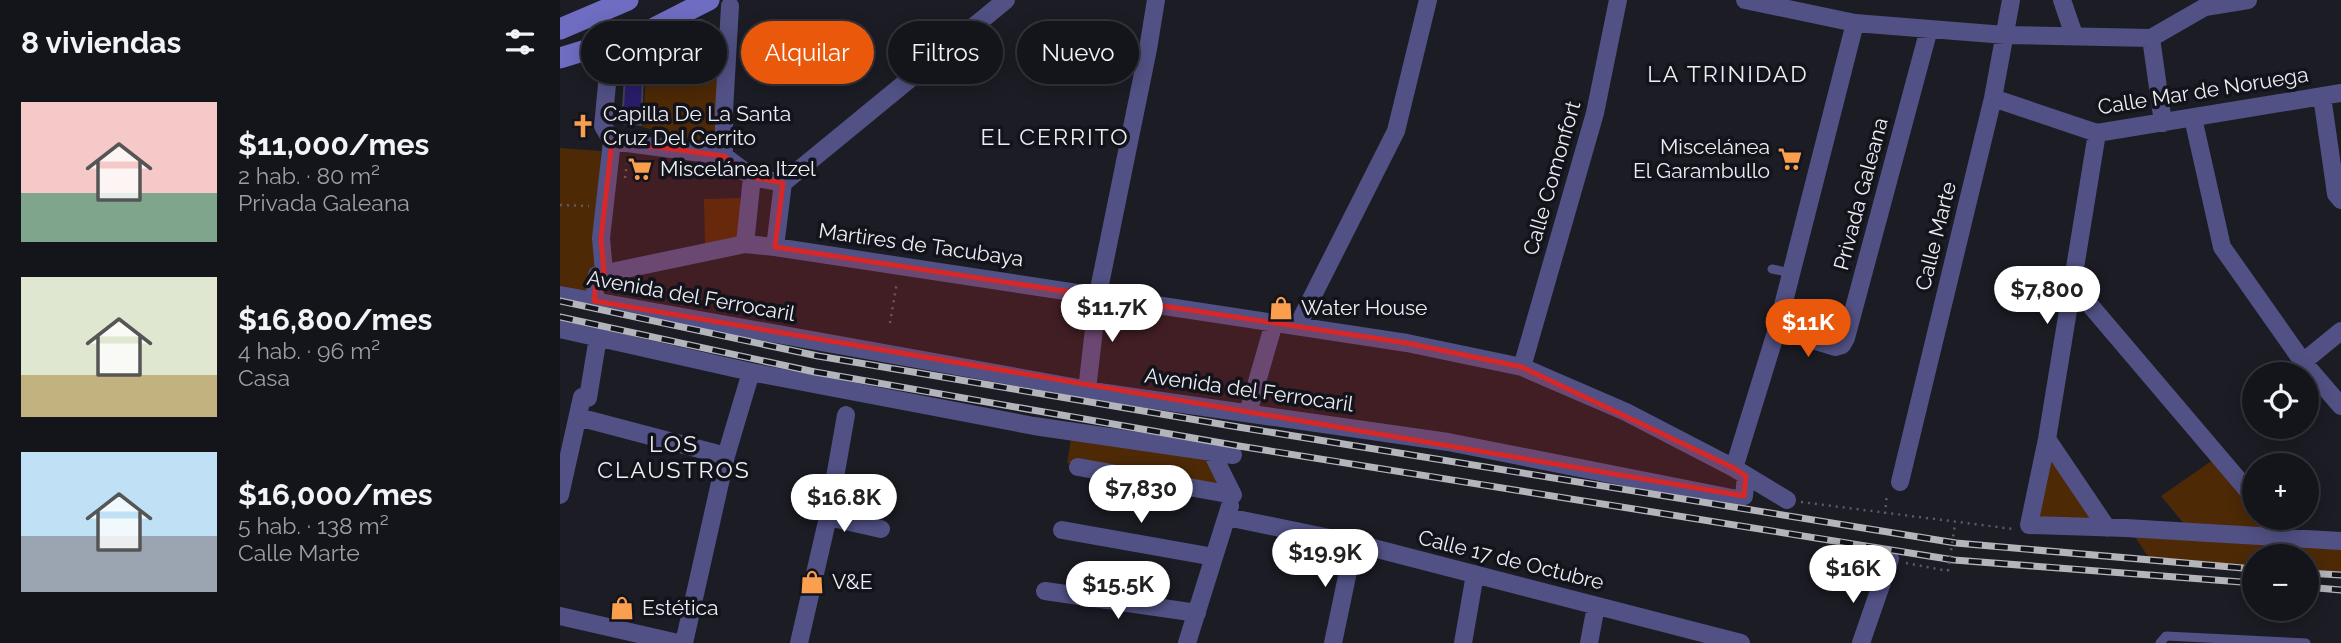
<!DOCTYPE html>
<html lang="es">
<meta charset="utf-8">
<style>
body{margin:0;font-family:Raleway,sans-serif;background:#1d1e24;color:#f1f3f6;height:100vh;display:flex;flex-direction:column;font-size:26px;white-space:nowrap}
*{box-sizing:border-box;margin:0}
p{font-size:23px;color:#9d9fa3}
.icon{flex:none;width:38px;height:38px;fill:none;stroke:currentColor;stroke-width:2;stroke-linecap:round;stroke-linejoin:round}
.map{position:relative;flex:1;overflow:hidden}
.panel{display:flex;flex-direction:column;background:#14151b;width:560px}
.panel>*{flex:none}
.top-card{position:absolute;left:21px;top:21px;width:665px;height:63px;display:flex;gap:14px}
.fabs{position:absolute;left:1682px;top:362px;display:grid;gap:14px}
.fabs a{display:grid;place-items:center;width:77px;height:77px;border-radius:50%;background:#14151b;box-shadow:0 4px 18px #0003,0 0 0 2px #33343a;font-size:35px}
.price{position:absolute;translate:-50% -60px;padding:0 16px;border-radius:24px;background:#fff;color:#222;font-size:23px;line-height:46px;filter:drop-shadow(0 2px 4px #0008)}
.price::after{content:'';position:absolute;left:50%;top:42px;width:21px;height:16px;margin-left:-10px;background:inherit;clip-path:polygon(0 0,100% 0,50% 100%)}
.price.on{background:#ea580c;color:#fff}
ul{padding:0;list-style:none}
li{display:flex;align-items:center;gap:21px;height:175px;padding:0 21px}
li span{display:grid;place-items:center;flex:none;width:196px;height:140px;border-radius:0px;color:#555}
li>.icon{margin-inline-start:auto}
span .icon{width:84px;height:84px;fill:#fffc;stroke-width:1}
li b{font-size:30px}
h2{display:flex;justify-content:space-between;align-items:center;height:84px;padding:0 21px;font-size:30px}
.pill{padding:0 24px;border-radius:32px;background:#14151b;box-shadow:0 4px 18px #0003,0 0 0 2px #33343a;font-size:24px;line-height:63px}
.pill.on{background:#ea580c;color:#fff}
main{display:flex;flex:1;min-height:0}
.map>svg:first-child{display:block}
</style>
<main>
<section class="panel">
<h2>8 viviendas<svg class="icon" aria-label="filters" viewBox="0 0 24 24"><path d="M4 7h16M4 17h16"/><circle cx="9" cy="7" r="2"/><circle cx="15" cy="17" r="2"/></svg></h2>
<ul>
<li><span style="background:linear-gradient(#f6c9c9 65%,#7fa58c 0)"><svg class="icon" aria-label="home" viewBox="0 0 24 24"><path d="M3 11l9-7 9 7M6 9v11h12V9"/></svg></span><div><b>$11,000/mes</b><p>2 hab. · 80 m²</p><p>Privada Galeana</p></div></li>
<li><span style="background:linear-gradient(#dfe7d0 70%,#c2b280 0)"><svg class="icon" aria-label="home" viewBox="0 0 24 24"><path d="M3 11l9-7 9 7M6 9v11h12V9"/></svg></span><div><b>$16,800/mes</b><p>4 hab. · 96 m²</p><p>Casa</p></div></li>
<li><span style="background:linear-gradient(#bfe0f5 60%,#9aa5b1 0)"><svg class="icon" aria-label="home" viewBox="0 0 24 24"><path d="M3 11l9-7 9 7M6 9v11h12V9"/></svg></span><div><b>$16,000/mes</b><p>5 hab. · 138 m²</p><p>Calle Marte</p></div></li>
</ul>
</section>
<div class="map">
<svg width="1781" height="643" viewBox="0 0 1781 643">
<rect width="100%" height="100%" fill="#1b1c24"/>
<path fill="#4d2906" d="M 161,68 L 158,145 L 82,127 L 86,79 L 136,82 Z
M 0,148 L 41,151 L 37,269 L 29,295 L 0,288 Z
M 180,198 L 181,244 L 145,245 L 144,199 Z
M 512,433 L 644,456 L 665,489 L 507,463 Z
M 1489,442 L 1546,528 L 1471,524 Z
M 1653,460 L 1694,511 L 1694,518 L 1699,518 L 1715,537 L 1781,541 L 1781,575 L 1747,573 L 1746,556 L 1694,556 L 1694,569 L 1591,561 L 1569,528 L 1630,531 L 1601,496 Z"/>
<path fill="#291c6a" stroke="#41424c" stroke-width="2" d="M 65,76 L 83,76 L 81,125 L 62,123 Z"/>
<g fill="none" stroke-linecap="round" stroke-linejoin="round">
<path stroke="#5c5d64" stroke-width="2.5" stroke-dasharray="2 5" stroke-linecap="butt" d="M 140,66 L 146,76
M 86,74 L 86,79
M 65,178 L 68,157
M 0,205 L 29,206
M 330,323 L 337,282
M 1241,502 L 1453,529
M 1325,514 L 1327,493
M 1346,563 L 1388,571"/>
<path stroke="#515185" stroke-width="9" d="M 60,45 L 86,50 L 91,48
M 1212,269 L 1231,273
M 1600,643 L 1606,636 L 1746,643"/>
<path stroke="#515185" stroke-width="18" d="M 1185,0 L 1295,23 L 1445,35 L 1591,38 L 1645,7 L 1688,0
M 1502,0 L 1514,35
M 1591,38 L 1603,123
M 51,43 L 43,126 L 52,141 L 164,156 L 192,177 L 223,183
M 89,54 L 140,28
M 1762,96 L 1776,194 L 1781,200
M 1433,98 L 1537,133 L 1781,93
M 1633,118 L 1662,247 L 1743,362 L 1781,406
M 1537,133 L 1487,439 L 1469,525 L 1566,528 L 1781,541
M 164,156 L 164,111 L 170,6
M 223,183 L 446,0
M 185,244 L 192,177
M 215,247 L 223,183
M 44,273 L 41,238 L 52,141
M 1513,285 L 1694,498
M 0,295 L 546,393 L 888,442 L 1177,499 L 1184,496 L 1186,476
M 34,301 L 37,275 L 185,244 L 215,247 L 847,343 L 962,367 L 1066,412 L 1174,468 L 1227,500
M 738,325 L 836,131 L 868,0
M 0,329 L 191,372 L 474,426 L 673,455
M 1217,329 L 1275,347 L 1282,345 L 1286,338 L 1369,29
M 1743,362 L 1781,331
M 962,367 L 1035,113 L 1058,0
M 527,390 L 538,294 L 588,49 L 596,0
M 22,397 L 28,398 L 38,337
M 688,413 L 714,323
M 18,417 L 166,456
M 1487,439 L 1547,528
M 651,451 L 673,495
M 518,467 L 673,495
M 1174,468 L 1217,329 L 1295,23
M 1340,482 L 1433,98 L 1451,0
M 0,495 L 22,397
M 268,517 L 321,529
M 667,517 L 794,543 L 1181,643
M 1711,518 L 1728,538
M 502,530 L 654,557
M 485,591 L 637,613
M 0,616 L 118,643
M 124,643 L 166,456 L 191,372
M 239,643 L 268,517 L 286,415
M 627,643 L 670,506
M 773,643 L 794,543
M 903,643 L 915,574
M 1029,643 L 1036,606
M 1301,643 L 1330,559"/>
<path stroke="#6f6dc2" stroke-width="21" d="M 0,29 L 68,0
M 0,58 L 88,31 L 149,0"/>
<g stroke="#b4b5bb" stroke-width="7">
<path id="rail" d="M 0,301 L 258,356 L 678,427 L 1396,543 L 1694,569
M 0,317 L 255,372 L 679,446 L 1394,560 L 1694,583
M 1746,573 L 1781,575
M 1746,587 L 1781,590"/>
</g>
<use href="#rail" stroke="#12131b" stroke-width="4.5" stroke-dasharray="13" stroke-linecap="butt"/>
<path stroke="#5c5d64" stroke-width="2.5" stroke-dasharray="2 5" stroke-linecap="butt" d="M 1388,571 L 1395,524"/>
</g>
<path fill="#d62828" fill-opacity="0.2" stroke="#d62828" stroke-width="5" stroke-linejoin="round" d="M 52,141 L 164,156 L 192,177 L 223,183 L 215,247 L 847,343 L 962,367 L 1174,468 L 1186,476 L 1184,496 L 34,301 L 37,275 L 44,273 L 41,238 Z"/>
<defs>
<g id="church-bare" transform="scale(1.89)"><path d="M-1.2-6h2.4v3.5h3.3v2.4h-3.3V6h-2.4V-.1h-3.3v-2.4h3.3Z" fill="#fa9f4e" stroke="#12131b" stroke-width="2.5" paint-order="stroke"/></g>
<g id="supermarket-bare" transform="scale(1.89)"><path d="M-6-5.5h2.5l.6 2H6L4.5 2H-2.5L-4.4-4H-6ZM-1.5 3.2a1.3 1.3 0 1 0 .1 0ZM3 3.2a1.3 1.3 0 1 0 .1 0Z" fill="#fa9f4e" stroke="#12131b" stroke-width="2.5" paint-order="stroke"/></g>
<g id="shop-bare" transform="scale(1.89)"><path d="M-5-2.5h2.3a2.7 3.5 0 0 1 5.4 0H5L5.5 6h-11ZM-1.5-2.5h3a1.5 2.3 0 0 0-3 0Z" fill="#fa9f4e" stroke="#12131b" stroke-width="2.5" paint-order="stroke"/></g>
</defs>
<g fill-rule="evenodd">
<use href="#church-bare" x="23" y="126"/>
<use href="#supermarket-bare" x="1230" y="159"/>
<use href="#supermarket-bare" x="80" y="169"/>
<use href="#shop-bare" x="721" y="308"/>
<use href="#shop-bare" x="252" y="582"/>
<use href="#shop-bare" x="62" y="608"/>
</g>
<g text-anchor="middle" stroke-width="7" stroke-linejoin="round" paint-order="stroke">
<g font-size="21" fill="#edeef4" stroke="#12131b">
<text transform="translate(1643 91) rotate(-9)" y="7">Calle Mar de Noruega</text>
<text transform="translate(992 178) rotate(-74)" y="7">Calle Comonfort</text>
<text transform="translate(1301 194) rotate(-75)" y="7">Privada Galeana</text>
<text transform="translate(1376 236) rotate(-76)" y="7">Calle Marte</text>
<text transform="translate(361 245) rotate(8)" y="7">Martires de Tacubaya</text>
<text transform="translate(131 296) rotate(10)" y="7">Avenida del Ferrocaril</text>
<text transform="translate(689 390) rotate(8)" y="7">Avenida del Ferrocaril</text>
<text transform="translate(951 560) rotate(14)" y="7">Calle 17 de Octubre</text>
</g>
<g font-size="21" fill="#edeef4" stroke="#12131b" text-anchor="start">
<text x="43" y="121">Capilla De La Santa<tspan x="43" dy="24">Cruz Del Cerrito</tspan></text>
<text x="1210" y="154" text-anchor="end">Miscelánea<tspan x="1210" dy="24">El Garambullo</tspan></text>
<text x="100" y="176">Miscelánea Itzel</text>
<text x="741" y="315">Water House</text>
<text x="272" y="589">V&amp;E</text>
<text x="82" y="615">Estética</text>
</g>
<g font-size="23" letter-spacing="2" fill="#edeef4" stroke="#12131b">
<text x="1168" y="82">LA TRINIDAD</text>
<text x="495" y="145">EL CERRITO</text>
<text x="114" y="452">LOS<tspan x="114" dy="26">CLAUSTROS</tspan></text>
</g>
</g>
</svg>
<div class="fabs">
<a><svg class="icon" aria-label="locate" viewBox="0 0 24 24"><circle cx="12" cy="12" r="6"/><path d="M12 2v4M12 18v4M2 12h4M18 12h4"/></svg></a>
<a>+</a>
<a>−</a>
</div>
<b class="price" style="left:1487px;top:326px">$7,800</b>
<b class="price" style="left:552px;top:344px">$11.7K</b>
<b class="price on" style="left:1248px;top:359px">$11K</b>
<b class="price" style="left:581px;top:525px">$7,830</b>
<b class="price" style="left:284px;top:534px">$16.8K</b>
<b class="price" style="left:765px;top:589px">$19.9K</b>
<b class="price" style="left:1293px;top:605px">$16K</b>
<b class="price" style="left:558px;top:621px">$15.5K</b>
<div class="top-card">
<a class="pill">Comprar</a>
<a class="pill on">Alquilar</a>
<a class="pill">Filtros</a>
<a class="pill">Nuevo</a>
</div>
</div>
</main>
